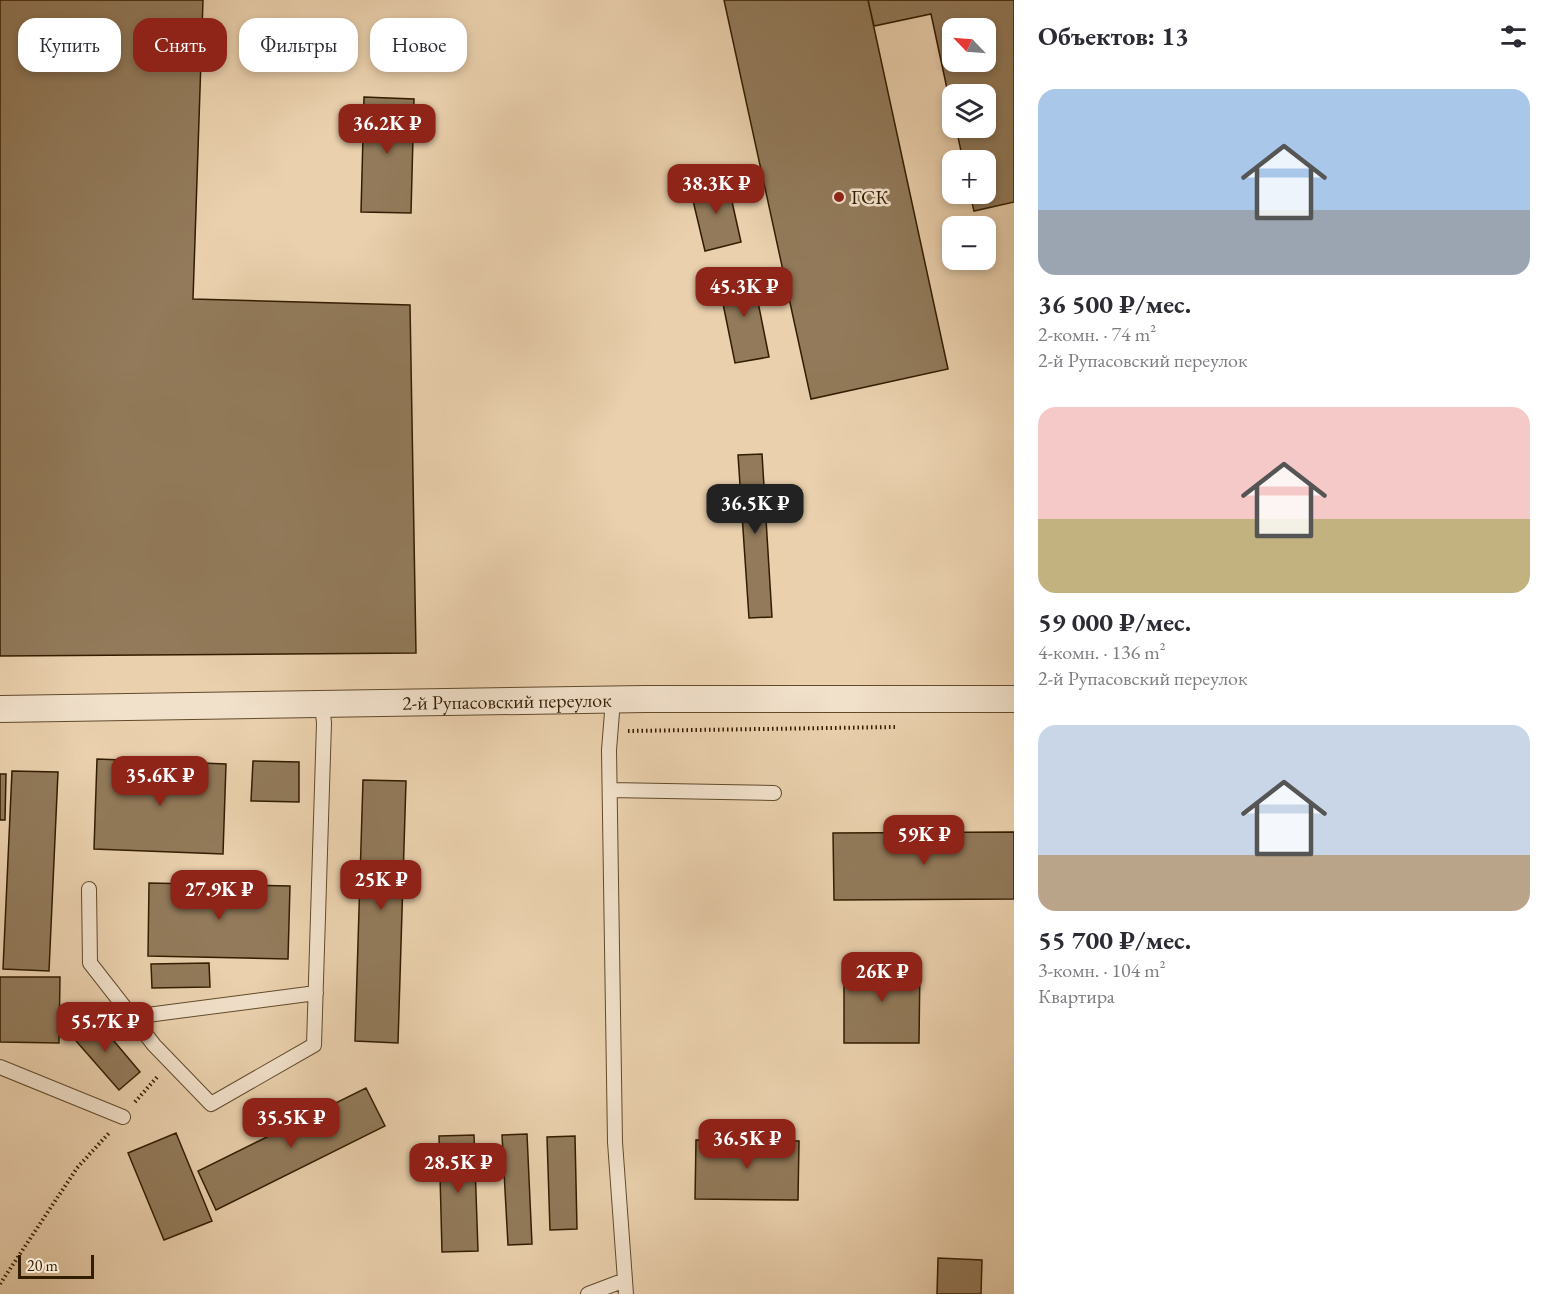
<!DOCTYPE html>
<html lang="ru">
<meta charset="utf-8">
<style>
body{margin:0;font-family:"EB Garamond",serif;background:#f7f7f7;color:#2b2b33;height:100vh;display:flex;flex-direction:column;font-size:22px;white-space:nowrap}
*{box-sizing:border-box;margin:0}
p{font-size:20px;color:#7c7c81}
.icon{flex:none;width:33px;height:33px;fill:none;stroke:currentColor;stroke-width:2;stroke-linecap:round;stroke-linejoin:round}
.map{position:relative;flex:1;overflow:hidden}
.side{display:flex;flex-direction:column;background:#fff;width:540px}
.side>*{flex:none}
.hud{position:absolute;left:18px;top:18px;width:570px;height:54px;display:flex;gap:12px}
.needle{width:39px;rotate:295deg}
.tools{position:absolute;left:942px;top:18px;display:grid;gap:12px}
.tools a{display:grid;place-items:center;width:54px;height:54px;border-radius:12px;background:#fff;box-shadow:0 3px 9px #0003;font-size:30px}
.scale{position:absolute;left:18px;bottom:15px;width:76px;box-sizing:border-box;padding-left:6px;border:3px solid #331d00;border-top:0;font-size:16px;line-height:21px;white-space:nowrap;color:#331d00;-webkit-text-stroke:4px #f1e0ca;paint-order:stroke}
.price{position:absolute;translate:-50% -51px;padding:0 14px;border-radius:12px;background:#8f2418;color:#fff;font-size:20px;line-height:39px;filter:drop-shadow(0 2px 3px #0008)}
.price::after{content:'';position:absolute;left:50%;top:36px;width:18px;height:14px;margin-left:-9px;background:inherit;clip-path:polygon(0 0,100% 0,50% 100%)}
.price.selected{background:#222;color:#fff}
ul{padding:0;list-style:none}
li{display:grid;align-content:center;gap:12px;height:318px;padding:0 24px}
li span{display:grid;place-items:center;height:186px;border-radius:18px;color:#555}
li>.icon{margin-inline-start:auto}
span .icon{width:108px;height:108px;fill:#fffc;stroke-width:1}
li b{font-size:26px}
h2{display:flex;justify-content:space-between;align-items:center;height:72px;padding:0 24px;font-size:26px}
.tag{padding:0 21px;border-radius:18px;background:#fff;box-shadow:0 3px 9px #0003;font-size:21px;line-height:54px}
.tag.selected{background:#8f2418;color:#fff}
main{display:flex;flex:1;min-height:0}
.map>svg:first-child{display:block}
</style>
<main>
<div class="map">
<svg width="1014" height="1294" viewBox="0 0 1014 1294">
<rect width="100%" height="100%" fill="#ead0ad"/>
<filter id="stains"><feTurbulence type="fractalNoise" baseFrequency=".00333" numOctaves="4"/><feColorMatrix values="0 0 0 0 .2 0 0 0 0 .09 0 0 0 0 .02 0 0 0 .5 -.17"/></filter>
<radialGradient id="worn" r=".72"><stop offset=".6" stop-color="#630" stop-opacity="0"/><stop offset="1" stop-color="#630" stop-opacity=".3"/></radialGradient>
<path fill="#927a5a" stroke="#331d00" stroke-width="1.5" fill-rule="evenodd" d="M 0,0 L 203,0 L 193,299 L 410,305 L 416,653 L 0,656 Z
M 724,0 L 868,0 L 948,369 L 811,399 Z
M 868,0 L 1014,0 L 1014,202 L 974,211 L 970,194 L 986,194 L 986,160 L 963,160 L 956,128 L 986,128 L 986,94 L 952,94 L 952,112 L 931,14 L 874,26 ZM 952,28 L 986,28 L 986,62 L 952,62 Z
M 364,97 L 414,99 L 411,213 L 361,212 Z
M 727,179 L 741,242 L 705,251 L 690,188 Z
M 752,272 L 769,357 L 735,363 L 718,279 Z
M 762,454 L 772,617 L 749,618 L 738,455 Z
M 97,759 L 226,764 L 223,854 L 94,849 Z
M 253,761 L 299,762 L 299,802 L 251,801 Z
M 12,771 L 58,772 L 49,971 L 3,969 Z
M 0,774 L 6,774 L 5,820 L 0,820 Z
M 363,780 L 406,781 L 398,1043 L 355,1041 Z
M 1014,832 L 1014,899 L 834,900 L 833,833 Z
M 149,883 L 290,886 L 288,959 L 148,956 Z
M 209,963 L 210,987 L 152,988 L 151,964 Z
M 844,963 L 920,963 L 919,1043 L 844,1043 Z
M 0,977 L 60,977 L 59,1043 L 0,1042 Z
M 92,1015 L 140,1072 L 119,1090 L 70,1034 Z
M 366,1088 L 385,1126 L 216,1210 L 198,1171 Z
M 176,1133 L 212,1221 L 164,1240 L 128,1153 Z
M 527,1134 L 532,1244 L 508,1245 L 502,1135 Z
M 474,1135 L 478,1251 L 442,1252 L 439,1136 Z
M 575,1136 L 577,1229 L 550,1230 L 547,1137 Z
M 696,1140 L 799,1141 L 798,1200 L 695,1199 Z
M 938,1258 L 982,1260 L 981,1294 L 937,1294 Z"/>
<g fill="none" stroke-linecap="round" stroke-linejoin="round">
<g stroke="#614a2b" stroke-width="16">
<path id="service" d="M 613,700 L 609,750 L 615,1142 L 626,1294
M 610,790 L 774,793
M 89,889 L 90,963 L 154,1045 L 211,1104 L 314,1045 L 324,723 L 322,704
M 132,1017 L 316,993
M 0,1067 L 123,1117
M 588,1294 L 625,1280"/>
</g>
<g stroke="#614a2b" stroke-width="28">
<g id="minor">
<path id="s1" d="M 0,709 L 645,699 L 1014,699"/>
</g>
</g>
<path stroke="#331d00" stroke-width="4" stroke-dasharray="1.5 3" stroke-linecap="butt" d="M 628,731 L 896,727
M 135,1102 L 158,1076
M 0,1284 L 77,1168 L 109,1133"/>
<use href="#service" stroke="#f1e0ca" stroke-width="14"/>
<use href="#minor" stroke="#f1e0ca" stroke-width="26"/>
</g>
<circle fill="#8f2418" stroke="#f1e0ca" stroke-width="2" cx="839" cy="197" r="6"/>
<g text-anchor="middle" stroke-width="5" stroke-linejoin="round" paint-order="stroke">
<g font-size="20" fill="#331d00" stroke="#f1e0ca" text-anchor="start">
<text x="851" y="204">ГСК</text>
</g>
<g font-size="20" fill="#331d00" stroke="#f1e0ca">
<text dy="7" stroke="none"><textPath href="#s1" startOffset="507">2-й Рупасовский переулок</textPath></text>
</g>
</g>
<rect width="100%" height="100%" filter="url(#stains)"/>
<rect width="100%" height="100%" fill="url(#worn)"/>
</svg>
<div class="tools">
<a><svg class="needle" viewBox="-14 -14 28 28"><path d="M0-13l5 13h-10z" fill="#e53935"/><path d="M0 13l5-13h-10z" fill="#7c7c81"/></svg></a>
<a><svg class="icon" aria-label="layers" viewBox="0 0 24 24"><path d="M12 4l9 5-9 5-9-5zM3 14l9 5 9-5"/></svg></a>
<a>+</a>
<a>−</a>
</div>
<div class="scale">20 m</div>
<b class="price" style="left:387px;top:155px">36.2K ₽</b>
<b class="price" style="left:716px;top:215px">38.3K ₽</b>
<b class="price" style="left:744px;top:318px">45.3K ₽</b>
<b class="price selected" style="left:755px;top:535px">36.5K ₽</b>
<b class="price" style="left:160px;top:807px">35.6K ₽</b>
<b class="price" style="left:924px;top:866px">59K ₽</b>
<b class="price" style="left:381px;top:911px">25K ₽</b>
<b class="price" style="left:219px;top:921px">27.9K ₽</b>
<b class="price" style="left:882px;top:1003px">26K ₽</b>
<b class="price" style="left:105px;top:1053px">55.7K ₽</b>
<b class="price" style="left:291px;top:1149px">35.5K ₽</b>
<b class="price" style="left:747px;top:1170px">36.5K ₽</b>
<b class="price" style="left:458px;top:1194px">28.5K ₽</b>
<div class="hud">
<a class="tag">Купить</a>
<a class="tag selected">Снять</a>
<a class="tag">Фильтры</a>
<a class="tag">Новое</a>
</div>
</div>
<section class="side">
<h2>Объектов: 13<svg class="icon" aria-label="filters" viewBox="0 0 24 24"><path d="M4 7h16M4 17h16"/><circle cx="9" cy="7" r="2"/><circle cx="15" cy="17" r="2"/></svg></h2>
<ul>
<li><span style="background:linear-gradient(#a9c7e8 65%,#9aa5b1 0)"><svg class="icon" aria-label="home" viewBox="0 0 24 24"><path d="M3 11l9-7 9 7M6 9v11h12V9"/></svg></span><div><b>36 500 ₽/мес.</b><p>2-комн. · 74 m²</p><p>2-й Рупасовский переулок</p></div></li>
<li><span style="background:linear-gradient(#f6c9c9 60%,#c2b280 0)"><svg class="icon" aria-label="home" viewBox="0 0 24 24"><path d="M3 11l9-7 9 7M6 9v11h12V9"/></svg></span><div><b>59 000 ₽/мес.</b><p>4-комн. · 136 m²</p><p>2-й Рупасовский переулок</p></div></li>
<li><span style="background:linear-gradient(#c9d6e8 70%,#b9a48a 0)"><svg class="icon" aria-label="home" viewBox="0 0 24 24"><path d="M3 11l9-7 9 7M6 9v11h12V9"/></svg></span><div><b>55 700 ₽/мес.</b><p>3-комн. · 104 m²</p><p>Квартира</p></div></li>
</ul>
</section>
</main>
